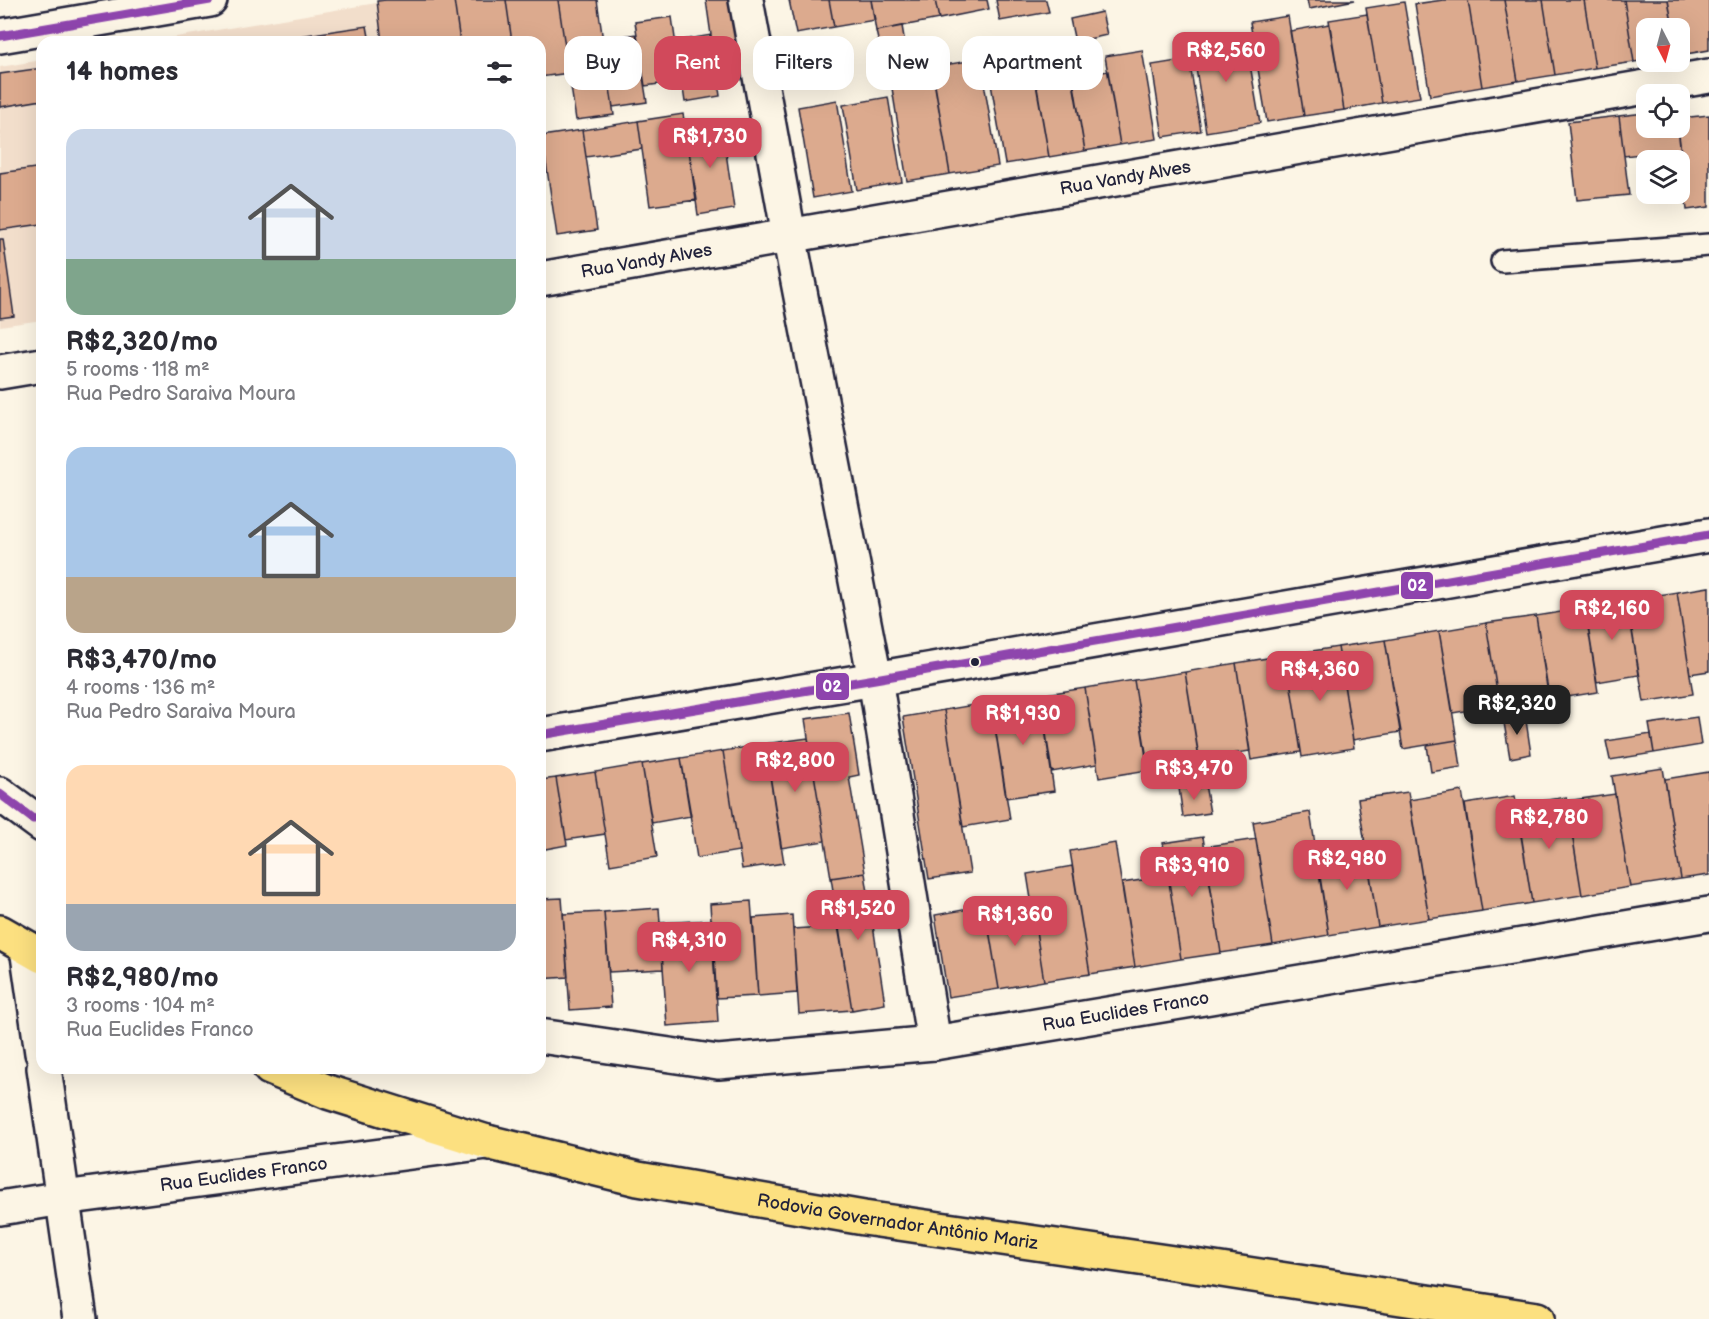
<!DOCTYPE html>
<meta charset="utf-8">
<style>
body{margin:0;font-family:"Balsamiq Sans",sans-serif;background:#f7f7f7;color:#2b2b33;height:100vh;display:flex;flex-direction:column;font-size:22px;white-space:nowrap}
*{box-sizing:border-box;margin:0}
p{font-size:20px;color:#7c7c81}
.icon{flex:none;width:33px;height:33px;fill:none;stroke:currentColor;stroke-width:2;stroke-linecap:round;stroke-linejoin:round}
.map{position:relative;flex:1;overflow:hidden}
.panel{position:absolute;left:36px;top:36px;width:510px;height:1038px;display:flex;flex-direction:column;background:#fff;border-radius:18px;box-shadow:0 6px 24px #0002}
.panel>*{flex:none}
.banner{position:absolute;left:564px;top:36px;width:570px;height:54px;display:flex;gap:12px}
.needle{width:39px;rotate:174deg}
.tools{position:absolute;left:1636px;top:18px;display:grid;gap:12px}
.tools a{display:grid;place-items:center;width:54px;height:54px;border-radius:12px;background:#fff;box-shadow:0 6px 24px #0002;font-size:30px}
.price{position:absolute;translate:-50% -51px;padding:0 14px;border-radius:12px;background:#d1495b;color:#fff;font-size:20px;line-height:39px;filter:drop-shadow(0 2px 3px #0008)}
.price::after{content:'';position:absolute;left:50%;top:36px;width:18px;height:14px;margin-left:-9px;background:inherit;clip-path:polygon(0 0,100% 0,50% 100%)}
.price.on{background:#222;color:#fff}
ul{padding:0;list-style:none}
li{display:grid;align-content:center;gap:12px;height:318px;padding:0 30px}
li span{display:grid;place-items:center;height:186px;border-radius:18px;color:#555}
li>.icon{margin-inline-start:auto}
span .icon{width:108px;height:108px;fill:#fffc;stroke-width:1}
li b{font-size:26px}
h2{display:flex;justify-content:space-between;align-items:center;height:72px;padding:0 30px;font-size:26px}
.pill{padding:0 21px;border-radius:18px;background:#fff;box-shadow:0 6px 24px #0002;font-size:21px;line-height:54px}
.pill.on{background:#d1495b;color:#fff}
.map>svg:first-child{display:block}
</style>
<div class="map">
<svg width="1709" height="1319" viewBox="0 0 1709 1319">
<rect width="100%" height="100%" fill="#fcf5e5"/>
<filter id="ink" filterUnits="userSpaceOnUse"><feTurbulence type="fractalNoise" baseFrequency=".0167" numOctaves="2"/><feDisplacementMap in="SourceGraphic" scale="12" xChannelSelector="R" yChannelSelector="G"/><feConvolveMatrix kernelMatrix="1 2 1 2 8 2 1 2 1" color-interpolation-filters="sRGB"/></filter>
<g filter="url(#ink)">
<path fill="#f2decb" d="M 394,0 L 461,42 L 147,42 Z
M 42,60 L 42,320 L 0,326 L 0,67 Z"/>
<path fill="#dcaa8e" stroke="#22223b" stroke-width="1.5" d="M 386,0 L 454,0 L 460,42 L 382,42 L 377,1 Z
M 454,0 L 506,0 L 512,42 L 460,42 Z
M 506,0 L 558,0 L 569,73 L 540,77 L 540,42 L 512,42 Z
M 558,0 L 597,0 L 614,115 L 576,120 Z
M 706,0 L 731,0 L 740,59 L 715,63 Z
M 789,0 L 829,0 L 834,27 L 796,34 Z
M 829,0 L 871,0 L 875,20 L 834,27 Z
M 871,0 L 935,0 L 939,19 L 876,31 Z
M 935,0 L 987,0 L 989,9 L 939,19 Z
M 996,0 L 1046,0 L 1049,12 L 1000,21 Z
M 1307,0 L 1355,0 L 1309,9 Z
M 1443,0 L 1468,0 L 1482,87 L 1430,96 L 1415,4 Z
M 1468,0 L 1504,0 L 1518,81 L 1482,87 Z
M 1504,0 L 1543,0 L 1555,75 L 1518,81 Z
M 1543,0 L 1584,0 L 1595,68 L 1555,75 Z
M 1584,0 L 1624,0 L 1634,62 L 1595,68 Z
M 1624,0 L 1668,0 L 1673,28 L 1647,28 L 1647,60 L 1634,62 Z
M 1668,0 L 1709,0 L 1709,50 L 1680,55 L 1680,28 L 1673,28 Z
M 1404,2 L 1420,97 L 1382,103 L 1366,8 Z
M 1102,12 L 1107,35 L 1075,42 L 1070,19 Z
M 1367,14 L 1382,103 L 1344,110 L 1329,20 Z
M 1288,16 L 1304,116 L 1267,122 L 1250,22 Z
M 672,17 L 681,81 L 645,86 L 635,22 Z
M 1329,24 L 1344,110 L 1304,116 L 1290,31 Z
M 367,26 L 370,42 L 294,42 L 293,37 Z
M 902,26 L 909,67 L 885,71 L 876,31 Z
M 636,34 L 647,102 L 613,107 L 602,39 Z
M 711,35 L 720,96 L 685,102 L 676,41 Z
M 1245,35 L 1260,123 L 1206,132 L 1192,43 Z
M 1142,50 L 1157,139 L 1120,145 L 1105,56 Z
M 980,59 L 998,166 L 950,174 L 932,67 Z
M 1032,59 L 1049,157 L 1005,164 L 988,67 Z
M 1189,59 L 1201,131 L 1163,137 L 1152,65 Z
M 1071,67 L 1085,151 L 1049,157 L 1034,73 Z
M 42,68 L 42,100 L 0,107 L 0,74 Z
M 1108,71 L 1120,145 L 1085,151 L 1072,77 Z
M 934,81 L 950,174 L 907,181 L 892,88 Z
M 888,97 L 902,182 L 857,190 L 843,105 Z
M 837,100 L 852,191 L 813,198 L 798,107 Z
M 1645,113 L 1647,113 L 1647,128 L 1678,128 L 1683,166 L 1680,166 L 1680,160 L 1650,160 L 1649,153 L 1624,156 L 1619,116 Z
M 683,114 L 697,200 L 650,206 L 638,121 Z
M 1709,115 L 1709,207 L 1687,210 L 1678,128 L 1680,128 L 1680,118 Z
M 1619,116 L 1629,195 L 1577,200 L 1568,122 Z
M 638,121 L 642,149 L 586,157 L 582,130 Z
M 722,124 L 734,209 L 698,215 L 686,129 Z
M 582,130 L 597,230 L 557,236 L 542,136 Z
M 42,167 L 42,224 L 0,230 L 0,173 Z
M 0,239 L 3,239 L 14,316 L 0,318 Z
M 1709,587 L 1709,671 L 1690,674 L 1677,592 Z
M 1677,592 L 1693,694 L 1644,702 L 1627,600 Z
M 1627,600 L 1639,675 L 1597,682 L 1585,608 Z
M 1585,608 L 1598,692 L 1549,700 L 1536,616 Z
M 1536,616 L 1548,690 L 1498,698 L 1486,623 Z
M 1486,623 L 1499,705 L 1453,713 L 1439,631 Z
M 1439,631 L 1457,740 L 1403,749 L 1385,640 Z
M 1385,640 L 1401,732 L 1353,740 L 1338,647 Z
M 1338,647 L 1354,748 L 1302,757 L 1286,655 Z
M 1286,655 L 1301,752 L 1251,760 L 1236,663 Z
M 1236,663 L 1250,751 L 1199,759 L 1185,672 Z
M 1185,672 L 1201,769 L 1150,777 L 1134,680 Z
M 1134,680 L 1148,770 L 1099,778 L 1085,688 Z
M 1085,688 L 1097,764 L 1052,772 L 1040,695 Z
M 1040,695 L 1054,791 L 1006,798 L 991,702 Z
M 991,702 L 1010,819 L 963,827 L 944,710 Z
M 944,710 L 970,873 L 929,879 L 903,717 Z
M 849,713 L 859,775 L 849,777 L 865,873 L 831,878 L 805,719 Z
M 1525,714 L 1531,754 L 1510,758 L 1503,717 Z
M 1697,717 L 1701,745 L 1654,753 L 1649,724 Z
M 1651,734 L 1654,753 L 1610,760 L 1606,741 Z
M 808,738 L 825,841 L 781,848 L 765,744 Z
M 1457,740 L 1461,767 L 1431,772 L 1427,745 Z
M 765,744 L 784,863 L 742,869 L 723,751 Z
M 723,751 L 739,851 L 697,858 L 681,758 Z
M 681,758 L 691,816 L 652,823 L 642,764 Z
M 642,764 L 657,857 L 610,865 L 595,772 Z
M 1663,768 L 1681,879 L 1630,887 L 1612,776 Z
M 595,772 L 605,834 L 566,840 L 556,778 Z
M 1709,772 L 1709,875 L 1681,879 L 1665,779 Z
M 556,778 L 567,845 L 540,850 L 540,780 Z
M 1205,784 L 1210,813 L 1183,817 L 1179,788 Z
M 1462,791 L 1482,911 L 1429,919 L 1409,800 Z
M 1408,792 L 1429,919 L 1378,927 L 1358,799 Z
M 1615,794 L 1630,887 L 1582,895 L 1567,801 Z
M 1515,796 L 1532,903 L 1482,911 L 1465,804 Z
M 1566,797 L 1582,895 L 1532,903 L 1516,805 Z
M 1310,812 L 1329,935 L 1273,945 L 1253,822 Z
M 1203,837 L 1221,953 L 1181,959 L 1163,843 Z
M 1256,839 L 1273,945 L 1221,953 L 1204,847 Z
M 1115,843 L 1135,967 L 1090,974 L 1070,851 Z
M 1366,848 L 1378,927 L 1329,935 L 1316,856 Z
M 1072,866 L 1090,974 L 1044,981 L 1027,874 Z
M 865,873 L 885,1004 L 852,1010 L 831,878 Z
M 1168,876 L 1181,959 L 1135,967 L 1122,883 Z
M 562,898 L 568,977 L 540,979 L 540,899 Z
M 751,901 L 758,996 L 716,998 L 710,904 Z
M 985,906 L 999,989 L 948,997 L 935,915 Z
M 1032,906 L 1044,981 L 999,989 L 986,913 Z
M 659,908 L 663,969 L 609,972 L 604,912 Z
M 604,912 L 611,1007 L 570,1010 L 563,914 Z
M 792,915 L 797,993 L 758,996 L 753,918 Z
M 712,920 L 718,1022 L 667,1026 L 660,923 Z
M 838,926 L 852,1010 L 799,1014 L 793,929 Z"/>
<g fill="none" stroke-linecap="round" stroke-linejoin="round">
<g stroke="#22223b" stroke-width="26">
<path id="service" d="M 1502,261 L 1709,245"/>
</g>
<g stroke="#22223b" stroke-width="38">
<g id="minor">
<path d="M 746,0 L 789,235 L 875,679 L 934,1043"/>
<path id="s1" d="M 540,279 L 1709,76"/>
<path d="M 0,372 L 42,365"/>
<path d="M 540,735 L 875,679 L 1709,535"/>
<path d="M 0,794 L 42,825"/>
<path d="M 27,948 L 42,1053"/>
<path id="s2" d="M 540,1036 L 718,1062 L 934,1043 L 1709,914"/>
<path d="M 44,1068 L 80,1319"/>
<path id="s3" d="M 0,1208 L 63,1198 L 487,1142"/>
</g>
</g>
<g stroke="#22223b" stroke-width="38">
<path id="secondary" d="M 0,36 L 210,0"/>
</g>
<g stroke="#22223b" stroke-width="38">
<g id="trunk">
<path d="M 0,932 L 42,956"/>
<path id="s4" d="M 270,1068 L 328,1092 L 487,1142 L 638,1179 L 864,1218 L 1208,1268 L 1537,1319"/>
</g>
</g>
<use href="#service" stroke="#fcf5e5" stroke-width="21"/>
<use href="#minor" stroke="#fcf5e5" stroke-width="33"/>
<use href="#secondary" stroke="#fcf5e5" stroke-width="33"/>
<use href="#trunk" stroke="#fce080" stroke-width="33"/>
<g stroke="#fcf5e5" stroke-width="14">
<path id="bus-1" d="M 0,36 L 210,0
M 540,735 L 875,679 L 1709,535
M 0,794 L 33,819 L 42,818"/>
</g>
<use href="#bus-1" stroke="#8e44ad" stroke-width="9"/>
</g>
</g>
<circle fill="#22223b" stroke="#fcf5e5" stroke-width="2" cx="975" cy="662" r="5"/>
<g text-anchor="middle" stroke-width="6" stroke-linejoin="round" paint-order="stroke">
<g font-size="18" fill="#22223b" stroke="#fcf5e5">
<text dy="6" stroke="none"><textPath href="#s1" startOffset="594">Rua Vandy Alves</textPath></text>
<text dy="6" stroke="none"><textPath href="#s1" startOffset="108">Rua Vandy Alves</textPath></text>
<text dy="6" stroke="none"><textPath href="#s2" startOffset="591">Rua Euclides Franco</textPath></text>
<text dy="6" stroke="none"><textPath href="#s3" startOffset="246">Rua Euclides Franco</textPath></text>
<text dy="6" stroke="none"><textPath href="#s4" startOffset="648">Rodovia Governador Antônio Mariz</textPath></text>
</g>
</g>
<g stroke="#fcf5e5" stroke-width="2">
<rect x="1400" y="571" width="34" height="29" rx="6" fill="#8e44ad"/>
<rect x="815" y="672" width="35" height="29" rx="6" fill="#8e44ad"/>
</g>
<g font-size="16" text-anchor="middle" font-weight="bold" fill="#fff">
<text x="1417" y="591">02</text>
<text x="832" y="692">02</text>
</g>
</svg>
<div class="tools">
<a><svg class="needle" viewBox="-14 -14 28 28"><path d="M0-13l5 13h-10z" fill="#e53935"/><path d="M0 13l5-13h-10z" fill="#7c7c81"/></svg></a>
<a><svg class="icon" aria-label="locate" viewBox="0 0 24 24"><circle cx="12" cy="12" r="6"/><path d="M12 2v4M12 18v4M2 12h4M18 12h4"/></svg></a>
<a><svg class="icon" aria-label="layers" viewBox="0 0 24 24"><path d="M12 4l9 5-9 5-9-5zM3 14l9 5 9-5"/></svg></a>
</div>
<b class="price" style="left:1226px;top:83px">R$2,560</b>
<b class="price" style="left:710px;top:169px">R$1,730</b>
<b class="price" style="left:1612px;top:641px">R$2,160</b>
<b class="price" style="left:1320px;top:702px">R$4,360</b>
<b class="price on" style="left:1517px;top:736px">R$2,320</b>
<b class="price" style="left:1023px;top:746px">R$1,930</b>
<b class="price" style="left:795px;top:793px">R$2,800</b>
<b class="price" style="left:1194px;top:801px">R$3,470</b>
<b class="price" style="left:1549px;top:850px">R$2,780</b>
<b class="price" style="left:1347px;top:891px">R$2,980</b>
<b class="price" style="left:1192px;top:898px">R$3,910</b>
<b class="price" style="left:858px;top:941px">R$1,520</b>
<b class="price" style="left:1015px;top:947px">R$1,360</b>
<b class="price" style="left:689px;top:973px">R$4,310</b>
<div class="banner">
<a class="pill">Buy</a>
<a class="pill on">Rent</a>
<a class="pill">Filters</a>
<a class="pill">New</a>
<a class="pill">Apartment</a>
</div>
<section class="panel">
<h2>14 homes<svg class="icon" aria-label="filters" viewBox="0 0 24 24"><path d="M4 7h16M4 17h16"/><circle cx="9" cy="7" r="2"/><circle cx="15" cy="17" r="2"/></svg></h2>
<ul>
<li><span style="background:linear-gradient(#c9d6e8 70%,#7fa58c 0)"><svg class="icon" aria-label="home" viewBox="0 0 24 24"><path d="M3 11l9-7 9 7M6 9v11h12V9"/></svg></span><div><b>R$2,320/mo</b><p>5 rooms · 118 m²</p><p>Rua Pedro Saraiva Moura</p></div></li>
<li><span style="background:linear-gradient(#a9c7e8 70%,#b9a48a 0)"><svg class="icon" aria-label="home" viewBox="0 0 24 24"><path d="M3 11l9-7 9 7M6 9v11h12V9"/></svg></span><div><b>R$3,470/mo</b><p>4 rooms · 136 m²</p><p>Rua Pedro Saraiva Moura</p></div></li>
<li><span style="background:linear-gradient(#ffd9b3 75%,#9aa5b1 0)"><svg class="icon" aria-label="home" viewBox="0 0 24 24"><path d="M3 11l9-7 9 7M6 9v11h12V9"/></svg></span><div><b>R$2,980/mo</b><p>3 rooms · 104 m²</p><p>Rua Euclides Franco</p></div></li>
</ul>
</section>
</div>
